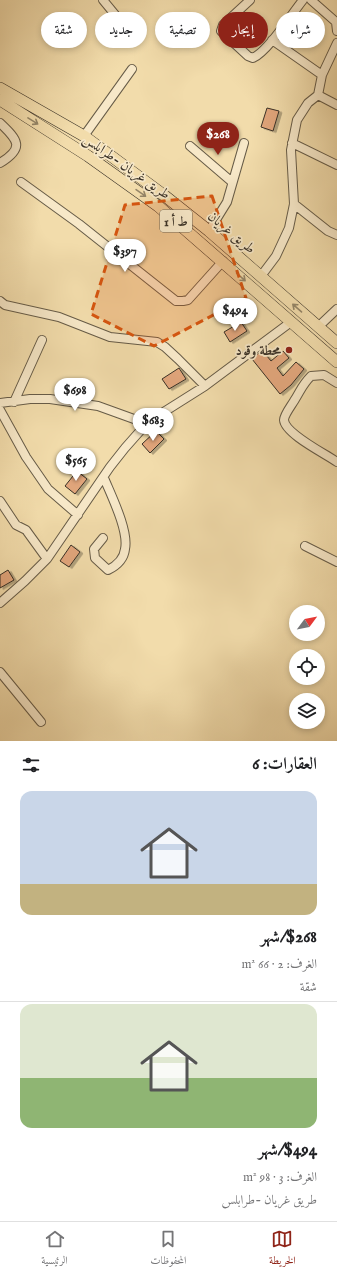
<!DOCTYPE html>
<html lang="ar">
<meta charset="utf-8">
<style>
body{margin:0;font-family:"IM FELL English",Amiri,serif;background:#f6f6f6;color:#202124;direction:rtl;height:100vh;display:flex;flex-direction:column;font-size:15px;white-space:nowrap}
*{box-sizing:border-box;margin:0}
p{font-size:13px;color:#757577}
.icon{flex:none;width:22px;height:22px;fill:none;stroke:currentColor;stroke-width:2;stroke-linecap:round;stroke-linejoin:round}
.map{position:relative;height:741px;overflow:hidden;direction:ltr}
.sheet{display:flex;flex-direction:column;background:#fff;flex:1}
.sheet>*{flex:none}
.banner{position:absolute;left:12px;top:12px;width:313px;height:36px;direction:rtl;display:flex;gap:8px}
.needle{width:26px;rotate:58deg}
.buttons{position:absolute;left:289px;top:605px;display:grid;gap:8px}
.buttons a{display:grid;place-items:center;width:36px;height:36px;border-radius:50%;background:#fff;box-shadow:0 2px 6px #0003;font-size:20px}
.price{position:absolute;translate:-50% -34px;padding:0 9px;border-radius:14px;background:#fff;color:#222;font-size:13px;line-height:26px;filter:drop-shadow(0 1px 2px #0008)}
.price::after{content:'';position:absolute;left:50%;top:24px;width:12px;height:9px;margin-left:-6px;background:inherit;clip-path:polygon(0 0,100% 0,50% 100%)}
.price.selected{background:#8f2418;color:#fff}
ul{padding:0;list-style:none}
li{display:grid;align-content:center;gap:8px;height:212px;padding:0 20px}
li+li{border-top:1px solid #e0e0e0}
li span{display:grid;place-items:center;height:124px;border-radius:12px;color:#555}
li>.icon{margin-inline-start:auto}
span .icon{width:72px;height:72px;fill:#fffc;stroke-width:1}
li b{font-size:17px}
h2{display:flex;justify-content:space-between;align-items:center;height:48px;padding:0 20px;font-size:17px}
.pill{padding:0 14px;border-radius:18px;background:#fff;box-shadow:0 2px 6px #0003;font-size:14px;line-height:36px}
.pill.selected{background:#8f2418;color:#fff}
.menu{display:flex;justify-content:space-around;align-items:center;height:56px;border-top:1px solid #e0e0e0;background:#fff;font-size:11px;color:#757577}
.menu a{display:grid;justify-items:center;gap:2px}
.menu .selected{color:#8f2418}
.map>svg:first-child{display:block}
</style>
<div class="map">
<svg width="337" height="741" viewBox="0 0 337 741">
<defs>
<filter id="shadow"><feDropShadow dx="3" dy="1.5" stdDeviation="0" flood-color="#0004"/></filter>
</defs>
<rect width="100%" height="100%" fill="#f2dcab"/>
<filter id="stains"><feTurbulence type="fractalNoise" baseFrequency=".005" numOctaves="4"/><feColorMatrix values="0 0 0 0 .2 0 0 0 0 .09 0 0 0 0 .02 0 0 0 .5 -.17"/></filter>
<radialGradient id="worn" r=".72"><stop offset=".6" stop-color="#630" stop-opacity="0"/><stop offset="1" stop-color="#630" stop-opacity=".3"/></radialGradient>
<path fill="#e2a67b" stroke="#383026" filter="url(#shadow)" d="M 267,108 L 279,111 L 273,131 L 261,127 Z
M 241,322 L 247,331 L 230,342 L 224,332 Z
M 262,350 L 271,361 L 283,351 L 289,358 L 277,368 L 283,376 L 296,362 L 304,369 L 291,385 L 280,394 L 252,359 Z
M 179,368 L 186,379 L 169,389 L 162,379 Z
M 156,431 L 164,439 L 150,453 L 142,444 Z
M 77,471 L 87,479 L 75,494 L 65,486 Z
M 71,545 L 80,552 L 69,567 L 60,561 Z
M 8,570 L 14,580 L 0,588 L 0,575 Z"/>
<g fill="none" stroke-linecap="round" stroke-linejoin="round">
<g stroke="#665b47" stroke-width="10">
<path id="minor" d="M 103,0 L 117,17
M 250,0 L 223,25 L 221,31 L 248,56 L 253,58 C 268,51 291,15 303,0
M 311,0 L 336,22 L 337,31
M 272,40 L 322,75
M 318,95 L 337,105
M 0,123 C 18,140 25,148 0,163
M 84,136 L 132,69
M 292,143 L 337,165
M 190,146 L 232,182
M 21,182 L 79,224 L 176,301 L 183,301 L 188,300 L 223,261
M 294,204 L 328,231 L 337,235
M 209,231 L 227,202 L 244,143
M 261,276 L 276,256 L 289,228 L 294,204 L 291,150 L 297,120 L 308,103 L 318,95 L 322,75 L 337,43
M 0,301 L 5,305 L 59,317 L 110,337 L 157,342 L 165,347 L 178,359 L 205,386
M 318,327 L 337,309
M 337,383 L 324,375 L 311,376 C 302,385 301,390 294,401 C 291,406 284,415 284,420 C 285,434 326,454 337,462
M 14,402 L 42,340
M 0,403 L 30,399 L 50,399 L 98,406 L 134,419 L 148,422
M 0,410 L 26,457 L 48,489 L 78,515
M 0,501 L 16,525 L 26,530 L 47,559
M 103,538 L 94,549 L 95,558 L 108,570 C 116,566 124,559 125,549 C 129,531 111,495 104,478
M 305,546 L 337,562
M 0,603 L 25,581 L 47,559 L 110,467 L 125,448 L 148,422 L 205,386 L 291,322
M 0,672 L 41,722"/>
</g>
<g stroke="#383026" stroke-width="12">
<path id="highway" d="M 0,88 L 84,136 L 165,196 L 209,231 L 337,343
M 0,100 L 88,156 L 158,206 L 337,362"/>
</g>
<use href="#minor" stroke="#f7e8c8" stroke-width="8"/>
<use href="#highway" stroke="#f2dcab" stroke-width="11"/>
</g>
<defs><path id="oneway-shaft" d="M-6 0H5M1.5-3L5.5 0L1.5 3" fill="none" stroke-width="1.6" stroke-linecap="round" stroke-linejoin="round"/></defs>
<g stroke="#958668">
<use href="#oneway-shaft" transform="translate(33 121) rotate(32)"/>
<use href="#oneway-shaft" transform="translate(141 193) rotate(35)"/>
<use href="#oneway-shaft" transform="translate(241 277) rotate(42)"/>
<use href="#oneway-shaft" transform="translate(297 308) rotate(-139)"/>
</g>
<path fill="#d6550f" fill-opacity="0.2" stroke="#d6550f" stroke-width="3" stroke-dasharray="8 5" stroke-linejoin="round" d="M 212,196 L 246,298 L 154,346 L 91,314 L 125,205 Z"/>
<circle fill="#8f2418" stroke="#f7e8c8" stroke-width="1.5" cx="289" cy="350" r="4"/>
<g text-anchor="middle" stroke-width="3.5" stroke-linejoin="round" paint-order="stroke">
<rect fill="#f7e8c8" stroke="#716757" stroke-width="1" x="160" y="210" width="32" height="22" rx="3"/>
<g font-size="13" font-weight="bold" fill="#383026">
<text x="176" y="226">ط أ 1</text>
</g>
<g font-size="14" fill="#383026" stroke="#f7e8c8">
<text transform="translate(127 166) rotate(35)" y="5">طريق غريان -طرابلس</text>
<text transform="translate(232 232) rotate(40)" y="5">طريق غريان</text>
</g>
<g font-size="14" font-weight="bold" fill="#383026" stroke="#f7e8c8" text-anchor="end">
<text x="281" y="355">محطة وقود</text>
</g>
</g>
<rect width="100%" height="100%" filter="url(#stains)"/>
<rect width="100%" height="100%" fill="url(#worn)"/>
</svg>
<div class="buttons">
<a><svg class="needle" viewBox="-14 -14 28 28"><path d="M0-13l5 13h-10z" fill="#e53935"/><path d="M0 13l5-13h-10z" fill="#757577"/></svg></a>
<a><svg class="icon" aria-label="locate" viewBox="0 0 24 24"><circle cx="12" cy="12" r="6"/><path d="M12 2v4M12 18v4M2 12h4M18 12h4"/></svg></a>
<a><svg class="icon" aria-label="layers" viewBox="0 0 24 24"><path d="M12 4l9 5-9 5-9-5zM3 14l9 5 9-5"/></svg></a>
</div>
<b class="price selected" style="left:218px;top:156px">$268</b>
<b class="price" style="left:125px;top:273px">$397</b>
<b class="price" style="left:235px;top:332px">$494</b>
<b class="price" style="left:75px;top:412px">$698</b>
<b class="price" style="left:153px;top:442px">$683</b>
<b class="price" style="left:76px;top:482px">$565</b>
<div class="banner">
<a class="pill">شراء</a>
<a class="pill selected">إيجار</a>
<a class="pill">تصفية</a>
<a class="pill">جديد</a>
<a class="pill">شقة</a>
</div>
</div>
<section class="sheet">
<h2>العقارات: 6<svg class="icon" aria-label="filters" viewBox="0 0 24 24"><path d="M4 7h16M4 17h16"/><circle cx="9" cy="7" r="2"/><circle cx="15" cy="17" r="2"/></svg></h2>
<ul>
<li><span style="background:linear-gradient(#c9d6e8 75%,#c2b280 0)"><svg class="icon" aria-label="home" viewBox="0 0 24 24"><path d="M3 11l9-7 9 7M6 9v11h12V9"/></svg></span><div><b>$268/شهر</b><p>الغرف: 2 · 66 m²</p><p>شقة</p></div></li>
<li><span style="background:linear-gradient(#dfe7d0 60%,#8fb573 0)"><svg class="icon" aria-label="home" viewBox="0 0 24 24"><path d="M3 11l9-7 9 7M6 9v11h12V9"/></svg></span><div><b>$494/شهر</b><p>الغرف: 3 · 98 m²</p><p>طريق غريان -طرابلس</p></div></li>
</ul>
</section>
<nav class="menu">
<a class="selected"><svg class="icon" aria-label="map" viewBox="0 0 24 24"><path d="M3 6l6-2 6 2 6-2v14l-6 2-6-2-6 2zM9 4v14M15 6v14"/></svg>الخريطة</a>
<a><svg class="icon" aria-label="saved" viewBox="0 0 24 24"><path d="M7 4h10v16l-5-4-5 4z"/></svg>المحفوظات</a>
<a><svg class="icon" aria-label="home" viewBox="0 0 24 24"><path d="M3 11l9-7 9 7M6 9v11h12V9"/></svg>الرئيسية</a>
</nav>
